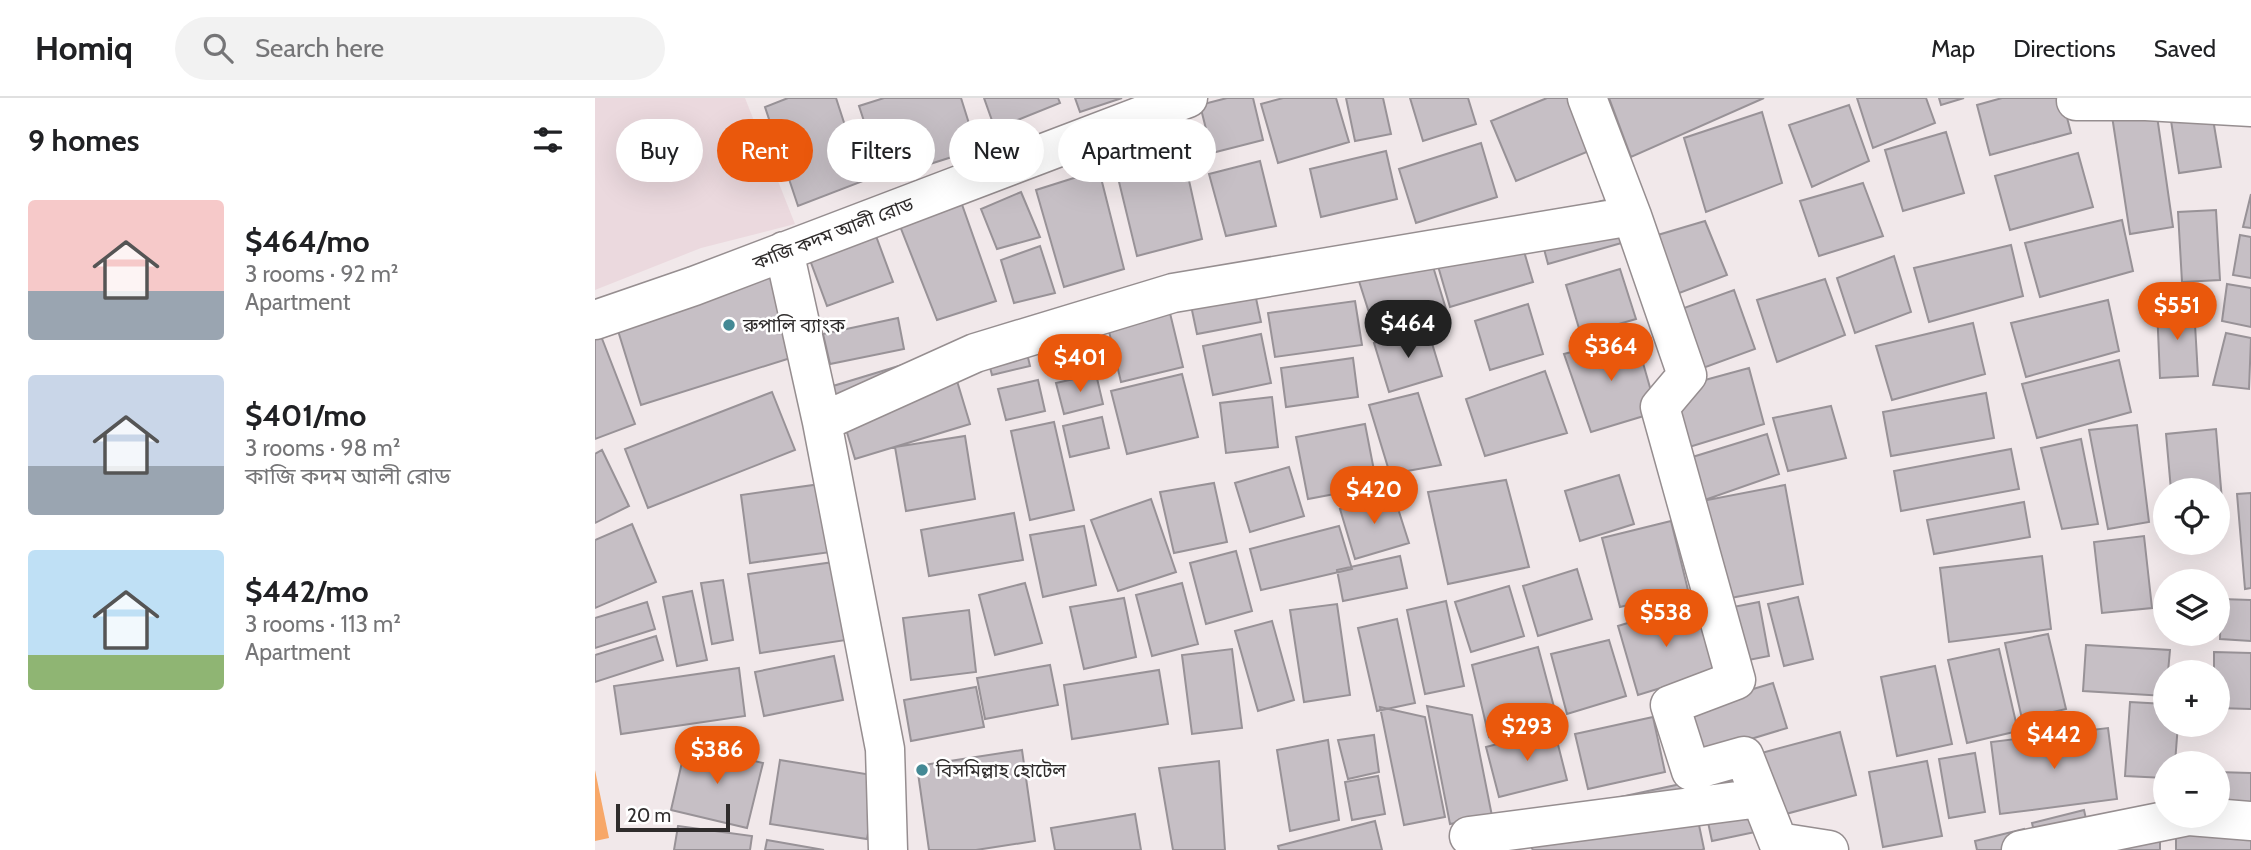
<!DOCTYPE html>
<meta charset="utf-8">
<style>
body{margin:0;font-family:Cabin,"Noto Sans Bengali",sans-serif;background:#f2f2f2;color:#202124;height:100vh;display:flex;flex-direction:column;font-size:26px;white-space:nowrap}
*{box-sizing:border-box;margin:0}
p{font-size:23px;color:#757577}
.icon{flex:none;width:38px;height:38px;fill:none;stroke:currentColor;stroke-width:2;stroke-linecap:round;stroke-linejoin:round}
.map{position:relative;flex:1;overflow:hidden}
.drawer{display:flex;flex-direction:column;background:#fff;width:595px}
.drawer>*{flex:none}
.top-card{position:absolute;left:21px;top:21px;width:665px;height:63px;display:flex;gap:14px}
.tools{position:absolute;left:1558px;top:380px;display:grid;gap:14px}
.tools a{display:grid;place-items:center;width:77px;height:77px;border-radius:50%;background:#fff;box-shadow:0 7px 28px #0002;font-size:35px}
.scale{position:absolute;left:21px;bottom:18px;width:114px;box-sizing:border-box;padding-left:7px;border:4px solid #2f2c2c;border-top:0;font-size:19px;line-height:24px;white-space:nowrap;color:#2f2c2c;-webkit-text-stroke:5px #fff;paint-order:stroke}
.price{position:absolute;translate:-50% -60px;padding:0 16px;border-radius:24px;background:#ea580c;color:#fff;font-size:23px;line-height:46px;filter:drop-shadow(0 2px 4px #0008)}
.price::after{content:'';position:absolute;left:50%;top:42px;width:21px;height:16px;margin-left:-10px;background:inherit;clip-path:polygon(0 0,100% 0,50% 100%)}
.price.on{background:#222;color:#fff}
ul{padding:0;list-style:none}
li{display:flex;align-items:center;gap:21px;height:175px;padding:0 28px}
li span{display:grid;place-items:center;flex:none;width:196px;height:140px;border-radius:7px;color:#555}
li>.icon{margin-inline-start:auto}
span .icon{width:84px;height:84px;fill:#fffc;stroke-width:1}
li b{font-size:30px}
h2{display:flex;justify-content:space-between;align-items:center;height:84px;padding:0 28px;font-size:30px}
.chip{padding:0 24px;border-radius:32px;background:#fff;box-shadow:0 7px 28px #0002;font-size:24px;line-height:63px}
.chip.on{background:#ea580c;color:#fff}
header{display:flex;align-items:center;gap:42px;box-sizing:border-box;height:98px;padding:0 35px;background:#fff;border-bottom:2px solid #e0e0e0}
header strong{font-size:33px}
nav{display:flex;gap:38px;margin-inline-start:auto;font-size:24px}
.search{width:490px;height:63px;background:#f2f2f2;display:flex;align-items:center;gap:18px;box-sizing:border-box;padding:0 24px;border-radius:38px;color:#757577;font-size:26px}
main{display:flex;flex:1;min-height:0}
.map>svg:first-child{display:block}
</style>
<header>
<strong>Homiq</strong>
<div class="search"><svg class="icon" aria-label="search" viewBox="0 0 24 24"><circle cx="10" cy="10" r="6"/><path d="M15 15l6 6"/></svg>Search here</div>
<nav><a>Map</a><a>Directions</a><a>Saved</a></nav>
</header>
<main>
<section class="drawer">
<h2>9 homes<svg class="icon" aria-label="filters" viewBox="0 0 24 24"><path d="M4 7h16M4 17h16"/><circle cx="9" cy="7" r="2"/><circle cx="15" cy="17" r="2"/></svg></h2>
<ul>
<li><span style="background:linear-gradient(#f6c9c9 65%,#9aa5b1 0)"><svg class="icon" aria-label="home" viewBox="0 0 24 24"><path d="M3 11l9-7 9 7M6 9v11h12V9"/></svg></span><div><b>$464/mo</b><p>3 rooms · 92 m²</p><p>Apartment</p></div></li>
<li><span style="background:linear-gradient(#c9d6e8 65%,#9aa5b1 0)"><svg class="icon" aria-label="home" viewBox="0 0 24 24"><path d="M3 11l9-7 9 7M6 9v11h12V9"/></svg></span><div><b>$401/mo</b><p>3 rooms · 98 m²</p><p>কাজি কদম আলী রোড</p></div></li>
<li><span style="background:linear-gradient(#bfe0f5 75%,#8fb573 0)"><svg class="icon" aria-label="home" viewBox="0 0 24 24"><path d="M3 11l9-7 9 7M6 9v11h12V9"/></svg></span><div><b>$442/mo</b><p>3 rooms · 113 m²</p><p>Apartment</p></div></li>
</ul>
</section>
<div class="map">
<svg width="1656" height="752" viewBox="0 0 1656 752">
<rect width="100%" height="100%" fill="#f1e8ea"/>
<path fill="#ebd9de" d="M 0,0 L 150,0 L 200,126 L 106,150 L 0,192 Z"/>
<path fill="#f7a768" d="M 0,672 L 14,740 L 0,743 Z"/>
<path fill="#c6bfc5" stroke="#989297" stroke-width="2" d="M 193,0 L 241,0 L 268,83 L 203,108 L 170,9 Z
M 289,0 L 366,0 L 382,51 L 288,81 L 264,8 Z
M 389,0 L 463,0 L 465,5 L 400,31 Z
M 480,0 L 527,0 L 485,14 Z
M 632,0 L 658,0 L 668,42 L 617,55 L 605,7 Z
M 688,0 L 741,0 L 754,44 L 683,65 L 666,6 Z
M 751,0 L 788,0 L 796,36 L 760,43 Z
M 815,0 L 873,0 L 881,26 L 828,43 Z
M 952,0 L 978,0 L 999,51 L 921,83 L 896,23 Z
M 1014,0 L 1169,0 L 1036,59 Z
M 1262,0 L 1331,0 L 1340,25 L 1278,50 Z
M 1344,0 L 1369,0 L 1346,7 Z
M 1407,0 L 1467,0 L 1476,35 L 1395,57 L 1382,7 Z
M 1254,7 L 1274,63 L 1217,89 L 1194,27 Z
M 1616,9 L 1626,69 L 1584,75 L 1575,16 Z
M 1561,11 L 1578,129 L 1535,136 L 1517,18 Z
M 1167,14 L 1187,85 L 1111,114 L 1089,40 Z
M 583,33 L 607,141 L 542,158 L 517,55 Z
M 1351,34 L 1369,95 L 1308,113 L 1290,52 Z
M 886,45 L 902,99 L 821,125 L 804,71 Z
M 791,53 L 802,101 L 726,119 L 715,71 Z
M 1483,55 L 1498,109 L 1415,132 L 1400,78 Z
M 665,63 L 681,128 L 631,138 L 614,76 Z
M 504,72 L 529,171 L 469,189 L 441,92 Z
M 1268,85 L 1288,138 L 1224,158 L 1205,103 Z
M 426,94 L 445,139 L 402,151 L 386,111 Z
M 1656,96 L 1656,130 L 1648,129 Z
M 364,98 L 401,203 L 342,222 L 301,118 Z
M 1025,98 L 1037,142 L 953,166 L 941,121 Z
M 1621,112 L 1625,182 L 1587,184 L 1583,114 Z
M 1527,122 L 1538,173 L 1445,199 L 1430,145 Z
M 1110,123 L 1132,177 L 1079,197 L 1056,139 Z
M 921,126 L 938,184 L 855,209 L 838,151 Z
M 1645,137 L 1656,139 L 1656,180 L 1638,177 Z
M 281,138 L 298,184 L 232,208 L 215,162 Z
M 1416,147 L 1428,198 L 1334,224 L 1319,170 Z
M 445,148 L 460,195 L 419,205 L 406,162 Z
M 1299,158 L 1316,214 L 1260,235 L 1242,180 Z
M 836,162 L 851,211 L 778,227 L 763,180 Z
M 1025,171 L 1041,221 L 986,237 L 971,187 Z
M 179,174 L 205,257 L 46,307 L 20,223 Z
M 1230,181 L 1250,237 L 1182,264 L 1162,202 Z
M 658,186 L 666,224 L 602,236 L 594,198 Z
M 1632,186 L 1656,190 L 1656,229 L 1627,223 Z
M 1139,192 L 1160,251 L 1097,274 L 1075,215 Z
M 1513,202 L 1524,253 L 1431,279 L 1416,225 Z
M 760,203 L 767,247 L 680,259 L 673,215 Z
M 933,206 L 948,256 L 895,272 L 880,223 Z
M 1599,209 L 1603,278 L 1565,280 L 1562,210 Z
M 574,211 L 588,269 L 526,284 L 512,225 Z
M 303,220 L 309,251 L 235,266 L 228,236 Z
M 1378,225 L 1390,276 L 1297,302 L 1281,248 Z
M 832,229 L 847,278 L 794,294 L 779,245 Z
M 1631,235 L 1656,240 L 1654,291 L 1618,287 Z
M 499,236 L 506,267 L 468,276 L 461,245 Z
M 666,236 L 676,285 L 618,297 L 608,248 Z
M 1040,237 L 1062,314 L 996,334 L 969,256 Z
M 6,238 L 40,326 L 0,341 L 0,240 Z
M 428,238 L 435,268 L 397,277 L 389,247 Z
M 353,253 L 375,326 L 260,361 L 238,288 Z
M 758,260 L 763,299 L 691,309 L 686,270 Z
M 1524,262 L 1536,314 L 1442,340 L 1427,286 Z
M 1154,270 L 1169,326 L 1091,350 L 1077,291 Z
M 950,273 L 972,335 L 890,358 L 871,301 Z
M 501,276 L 508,306 L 469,316 L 461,285 Z
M 587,276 L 603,339 L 532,356 L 516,293 Z
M 443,282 L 450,313 L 411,322 L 403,291 Z
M 177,294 L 200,352 L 53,410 L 30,351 Z
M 823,295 L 846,367 L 795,376 L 774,307 Z
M 1391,295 L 1399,340 L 1296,358 L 1288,314 Z
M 677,299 L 683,349 L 631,355 L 625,305 Z
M 1236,308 L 1251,360 L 1193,373 L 1178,320 Z
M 507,319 L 514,350 L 475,359 L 468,328 Z
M 459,324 L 479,412 L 435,422 L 416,333 Z
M 770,326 L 782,388 L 713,401 L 701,339 Z
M 1542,327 L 1554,424 L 1513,431 L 1494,332 Z
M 1621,331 L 1629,426 L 1622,427 L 1622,392 L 1576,392 L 1571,336 Z
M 1172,336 L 1184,376 L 1104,404 L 1091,361 Z
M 370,338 L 380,401 L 311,413 L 300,349 Z
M 1486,341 L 1503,426 L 1467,431 L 1446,350 Z
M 1416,351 L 1424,391 L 1306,413 L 1299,373 Z
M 7,352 L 34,408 L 0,425 L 0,356 Z
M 694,369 L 709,418 L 655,434 L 640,385 Z
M 1024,377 L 1039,426 L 985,443 L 970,393 Z
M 911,382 L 934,469 L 853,486 L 833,394 Z
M 619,385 L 632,444 L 579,455 L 565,394 Z
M 226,386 L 236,454 L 155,465 L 146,397 Z
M 1190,387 L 1208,486 L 1120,503 L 1102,404 Z
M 798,395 L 814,445 L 760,461 L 745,411 Z
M 1656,395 L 1656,490 L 1650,491 L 1642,396 Z
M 556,401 L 581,474 L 523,493 L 496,422 Z
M 1429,404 L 1435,439 L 1339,456 L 1332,422 Z
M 419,415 L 428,462 L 334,478 L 326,432 Z
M 1076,423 L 1093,492 L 1025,509 L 1007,440 Z
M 37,426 L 61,484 L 0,510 L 0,442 Z
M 489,428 L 501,487 L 448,499 L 435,437 Z
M 744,428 L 757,471 L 666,492 L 655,451 Z
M 1549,438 L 1557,510 L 1507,515 L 1499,444 Z
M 641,453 L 657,513 L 611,526 L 595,465 Z
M 805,458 L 812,490 L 748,503 L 742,472 Z
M 1447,458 L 1456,531 L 1354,544 L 1345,470 Z
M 239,464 L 251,542 L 165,555 L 153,476 Z
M 982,471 L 997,521 L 943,538 L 928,488 Z
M 128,482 L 138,542 L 117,546 L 106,485 Z
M 430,485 L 447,545 L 400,557 L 384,497 Z
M 587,485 L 603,546 L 557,558 L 541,497 Z
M 914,488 L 929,538 L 876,554 L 860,504 Z
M 97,493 L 112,562 L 82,568 L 68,499 Z
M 1203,499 L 1218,561 L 1189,568 L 1173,506 Z
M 529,500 L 541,559 L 489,571 L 475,509 Z
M 1626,501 L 1656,502 L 1656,543 L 1625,541 Z
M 851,503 L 869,588 L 830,596 L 812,512 Z
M 52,504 L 60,531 L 0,550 L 0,520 Z
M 1164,504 L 1174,558 L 1138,565 L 1128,511 Z
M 1098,505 L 1121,573 L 1043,597 L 1023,528 Z
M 742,506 L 755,597 L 709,604 L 695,512 Z
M 374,512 L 381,574 L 316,582 L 308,520 Z
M 802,521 L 820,605 L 782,613 L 763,530 Z
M 677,523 L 699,602 L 663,613 L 640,533 Z
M 1453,536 L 1471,611 L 1427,621 L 1410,545 Z
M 61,538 L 68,562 L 0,584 L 0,557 Z
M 1014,542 L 1031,598 L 972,616 L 956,556 Z
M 1491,547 L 1575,552 L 1573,574 L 1570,574 L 1570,598 L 1488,593 Z
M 943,549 L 963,624 L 894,639 L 877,567 Z
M 637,551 L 647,630 L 597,636 L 587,557 Z
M 1404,551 L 1423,633 L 1372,645 L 1353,562 Z
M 1619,554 L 1656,555 L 1656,611 L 1622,610 L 1622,574 L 1619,574 Z
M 239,558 L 248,602 L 169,618 L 160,574 Z
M 455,567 L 463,607 L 390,621 L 382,580 Z
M 1340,568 L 1357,646 L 1302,658 L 1286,579 Z
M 144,570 L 150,618 L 26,636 L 19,588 Z
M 564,572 L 573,626 L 477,641 L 469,587 Z
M 1178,585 L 1192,630 L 1100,658 L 1085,613 Z
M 381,589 L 389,629 L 316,643 L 309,602 Z
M 1535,604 L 1570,606 L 1570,626 L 1583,626 L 1580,665 L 1570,665 L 1570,680 L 1530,678 Z
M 832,608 L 877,617 L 897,718 L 855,726 Z
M 785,609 L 830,619 L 850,719 L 809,727 Z
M 1058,619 L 1070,674 L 993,691 L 980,636 Z
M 1513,630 L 1522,701 L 1405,716 L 1396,644 Z
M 959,631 L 972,682 L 904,699 L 891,649 Z
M 1245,634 L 1261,697 L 1176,720 L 1159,657 Z
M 779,637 L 784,674 L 753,681 L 743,642 Z
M 733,642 L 744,722 L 695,733 L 682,652 Z
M 91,647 L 168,665 L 152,730 L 76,712 Z
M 427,652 L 440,743 L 381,752 L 334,752 L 322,668 Z
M 1380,655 L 1390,714 L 1354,720 L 1344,661 Z
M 185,662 L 283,678 L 272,741 L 175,726 Z
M 624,663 L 630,752 L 578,752 L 564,670 Z
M 1332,663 L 1347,738 L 1288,749 L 1274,674 Z
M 1622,674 L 1656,675 L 1656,716 L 1622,714 Z
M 783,678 L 790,716 L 757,722 L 750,684 Z
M 1155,680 L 1165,733 L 1117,743 L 1106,691 Z
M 1095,684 L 1109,751 L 1107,752 L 938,752 L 919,722 Z
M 1489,712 L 1498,752 L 1443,752 L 1437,725 Z
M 540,716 L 546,752 L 460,752 L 456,730 Z
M 780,723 L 787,752 L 684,752 L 683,748 Z
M 1581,725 L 1656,727 L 1656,752 L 1581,752 Z
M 83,728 L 157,738 L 155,752 L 79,752 Z
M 1429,731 L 1433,752 L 1382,752 L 1380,743 Z
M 1565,737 L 1565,752 L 1512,752 Z
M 172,742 L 229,752 L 170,752 Z"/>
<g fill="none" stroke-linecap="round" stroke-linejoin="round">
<g stroke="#968e90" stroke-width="41">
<path id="minor" d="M 992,0 L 1037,118 L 1092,277 L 1065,309 L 1141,582 L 1075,607 L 1096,673 L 1149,658 L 1183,744 L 1234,752
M 1481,3 L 1551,3 L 1656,9
M 189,153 L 227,324 L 290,651 L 293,752
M 0,222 L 99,188 L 593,0
M 227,324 L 380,255 L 578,195 L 1037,118
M 874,738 L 1165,700
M 1426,752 L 1594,718 L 1656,723"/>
</g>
<use href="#minor" stroke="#fff" stroke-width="38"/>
</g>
<g fill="#438995" stroke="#fff" stroke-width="2.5">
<circle cx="134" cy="227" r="7"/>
<circle cx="327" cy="672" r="7"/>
</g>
<g text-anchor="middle" stroke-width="5" stroke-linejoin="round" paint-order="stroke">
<g font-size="19" fill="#2f2c2c" stroke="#fff">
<text transform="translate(238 135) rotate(-21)" y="7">কাজি কদম আলী রোড</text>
</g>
<g font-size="19" fill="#2f2c2c" stroke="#fff" text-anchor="start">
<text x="148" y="234">রুপালি ব্যাংক</text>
<text x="341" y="679">বিসমিল্লাহ হোটেল</text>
</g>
</g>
</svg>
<div class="tools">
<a><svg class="icon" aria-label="locate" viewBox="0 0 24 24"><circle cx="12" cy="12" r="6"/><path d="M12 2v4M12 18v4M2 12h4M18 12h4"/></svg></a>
<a><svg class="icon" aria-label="layers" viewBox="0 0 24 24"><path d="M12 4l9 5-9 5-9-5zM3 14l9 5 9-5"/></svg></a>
<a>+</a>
<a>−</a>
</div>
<div class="scale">20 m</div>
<b class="price" style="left:1582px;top:244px">$551</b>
<b class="price on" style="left:813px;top:262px">$464</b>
<b class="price" style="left:1016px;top:285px">$364</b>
<b class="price" style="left:485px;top:296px">$401</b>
<b class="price" style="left:779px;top:428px">$420</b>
<b class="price" style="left:1071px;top:551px">$538</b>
<b class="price" style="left:932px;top:665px">$293</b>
<b class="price" style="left:1459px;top:673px">$442</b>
<b class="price" style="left:122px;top:688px">$386</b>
<div class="top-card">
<a class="chip">Buy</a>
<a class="chip on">Rent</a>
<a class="chip">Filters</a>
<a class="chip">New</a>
<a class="chip">Apartment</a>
</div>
</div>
</main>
